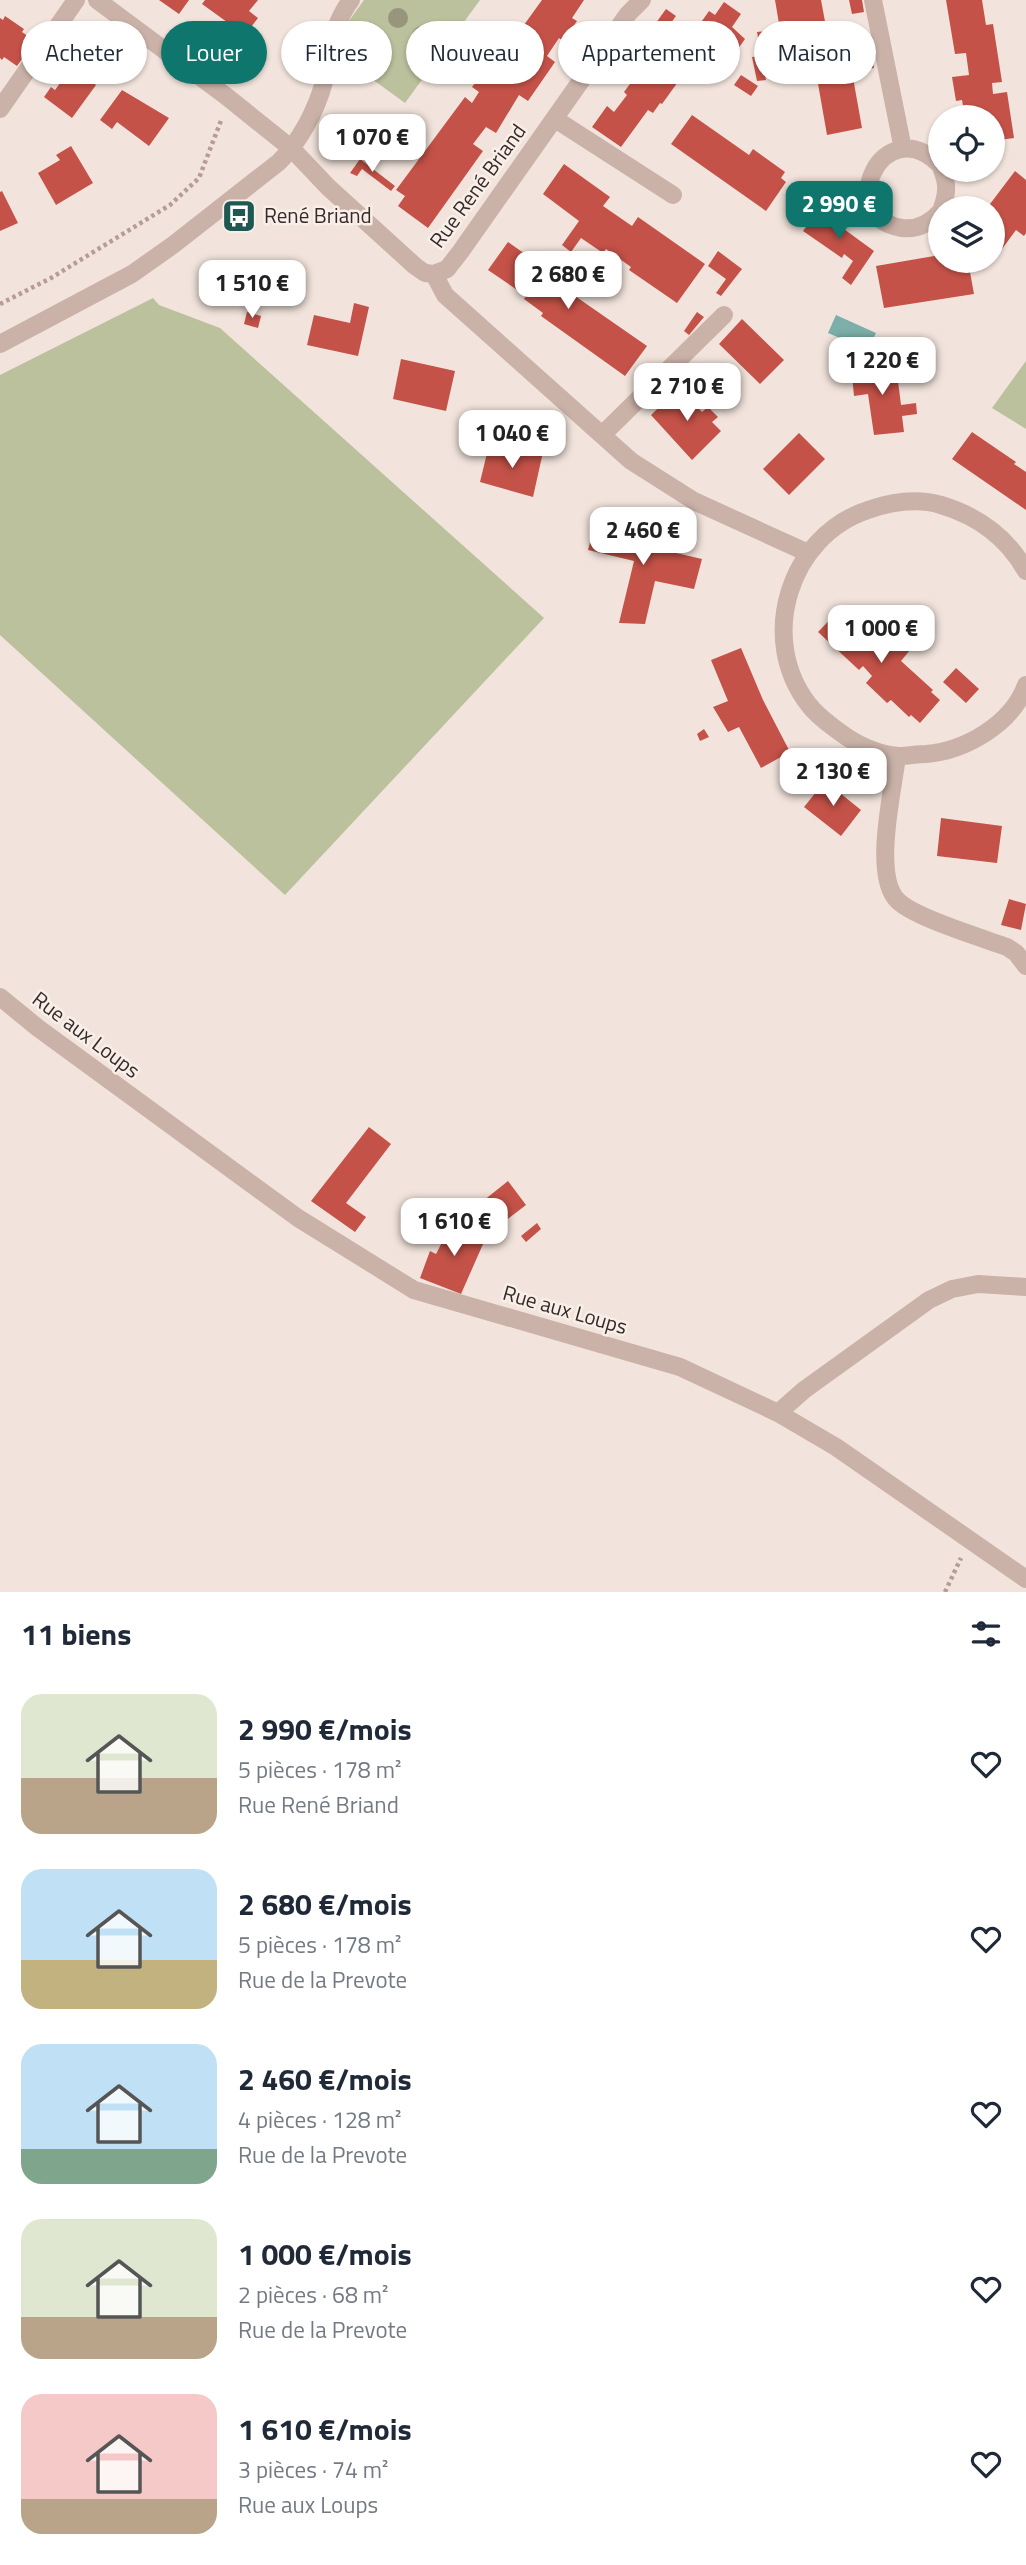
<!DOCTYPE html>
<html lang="fr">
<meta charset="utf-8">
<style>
body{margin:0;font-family:"Titillium Web",sans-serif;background:#f2f2f3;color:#1f2937;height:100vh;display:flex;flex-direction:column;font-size:26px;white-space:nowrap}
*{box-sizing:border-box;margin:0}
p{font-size:23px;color:#747a83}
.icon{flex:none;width:38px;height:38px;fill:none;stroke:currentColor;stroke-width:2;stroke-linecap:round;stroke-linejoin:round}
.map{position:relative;height:1592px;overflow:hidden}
.sheet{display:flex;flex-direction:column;background:#fff;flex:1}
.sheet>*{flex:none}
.guide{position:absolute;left:21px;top:21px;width:985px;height:63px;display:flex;gap:14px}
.tools{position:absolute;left:928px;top:105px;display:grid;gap:14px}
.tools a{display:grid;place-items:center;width:77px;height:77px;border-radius:50%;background:#fff;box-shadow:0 2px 5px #0004;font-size:35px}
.price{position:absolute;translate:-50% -60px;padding:0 16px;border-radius:14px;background:#fff;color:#222;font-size:23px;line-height:46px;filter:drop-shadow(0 2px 4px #0008)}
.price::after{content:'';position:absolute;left:50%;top:42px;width:21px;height:16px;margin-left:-10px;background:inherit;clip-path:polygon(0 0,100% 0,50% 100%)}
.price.selected{background:#0f766e;color:#fff}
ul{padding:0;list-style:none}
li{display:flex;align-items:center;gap:21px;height:175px;padding:0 21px}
li span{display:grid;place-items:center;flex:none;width:196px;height:140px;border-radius:21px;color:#555}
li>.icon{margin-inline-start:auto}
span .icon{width:84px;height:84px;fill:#fffc;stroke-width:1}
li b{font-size:30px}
h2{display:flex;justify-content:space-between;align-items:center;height:84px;padding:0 21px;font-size:30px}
.pill{padding:0 24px;border-radius:32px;background:#fff;box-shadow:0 2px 5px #0004;font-size:24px;line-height:63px}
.pill.selected{background:#0f766e;color:#fff}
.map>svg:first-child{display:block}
</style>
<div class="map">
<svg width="1026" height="1592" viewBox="0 0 1026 1592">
<rect width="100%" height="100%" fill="#f2e4dc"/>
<path fill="#bac19c" d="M 364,0 L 480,0 L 405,103 L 339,55 L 343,29 Z
M 153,298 L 159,305 L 220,328 L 544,618 L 285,895 L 0,635 L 0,375 Z
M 1026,361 L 1026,429 L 992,408 Z"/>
<path fill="#7cafa9" d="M 836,315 L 876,333 L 868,350 L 828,333 Z"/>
<path fill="#c45248" d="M 159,0 L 189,0 L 179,14 Z
M 205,0 L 258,0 L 249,11 L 258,18 L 245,35 L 202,4 Z
M 542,0 L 584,0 L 572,18 L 577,21 L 563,41 L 559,38 L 547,56 L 555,62 L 528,101 L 519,95 L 496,133 L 486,127 L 473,144 L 483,151 L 428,228 L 398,206 L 405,196 L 396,190 L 465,97 L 472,103 L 479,92 L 472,87 L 498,51 L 503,54 Z
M 775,0 L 821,0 L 835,75 L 852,72 L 862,128 L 827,135 L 817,78 L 789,83 Z
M 849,0 L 862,0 L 864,12 L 852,14 Z
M 946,0 L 982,0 L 986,25 L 993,24 L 1002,82 L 992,83 L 993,94 L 1007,92 L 1014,138 L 992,141 L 992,117 L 965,117 L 962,100 L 956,101 L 952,77 L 969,75 L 966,53 L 955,54 Z
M 724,2 L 741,14 L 732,27 L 745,39 L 720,74 L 696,57 L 662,104 L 660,103 L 653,113 L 648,110 L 621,147 L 592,127 L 607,106 L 614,112 L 627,95 L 624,92 L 638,73 L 632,69 L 660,32 L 653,27 L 666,9 L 676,16 L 663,34 L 683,48 L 709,11 L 715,15 Z
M 5,16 L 24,29 L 22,32 L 35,41 L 17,66 L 4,57 L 2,60 L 0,58 L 0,18 L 3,20 Z
M 471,31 L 478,36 L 469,50 L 462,44 Z
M 768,31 L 772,52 L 761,54 L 757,32 Z
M 870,47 L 874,68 L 862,70 L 858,48 Z
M 761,56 L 766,80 L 757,81 L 752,57 Z
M 72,67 L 96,85 L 72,118 L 44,97 L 51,87 L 55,90 Z
M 741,75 L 758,86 L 751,96 L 734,85 Z
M 122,90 L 169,118 L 149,146 L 117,122 L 112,129 L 100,120 Z
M 692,115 L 749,155 L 753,149 L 785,172 L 781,178 L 786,182 L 766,211 L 671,144 Z
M 71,146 L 93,183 L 56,205 L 38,173 L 60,160 L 56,155 Z
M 360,159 L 395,186 L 391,191 L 362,169 L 357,176 L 350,173 Z
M 564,164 L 610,197 L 603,206 L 632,226 L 638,217 L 705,264 L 677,303 L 629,270 L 631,267 L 606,249 L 603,253 L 581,238 L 571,252 L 562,245 L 579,221 L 543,194 Z
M 1015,171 L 1026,180 L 1026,233 L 1024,236 L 1016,230 L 1002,249 L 992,241 L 992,208 L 987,208 Z
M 2,191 L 18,223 L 0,231 L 0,192 Z
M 824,203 L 842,216 L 837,224 L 874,251 L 851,285 L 842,278 L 853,261 L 844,254 L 842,258 L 803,231 Z
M 508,242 L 555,275 L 545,290 L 554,297 L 562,287 L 647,346 L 625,376 L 541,316 L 543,313 L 524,299 L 526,296 L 488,270 Z
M 718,251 L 742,269 L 721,296 L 716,293 L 726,279 L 708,266 Z
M 940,255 L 940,261 L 946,261 L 946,264 L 968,261 L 974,294 L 884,308 L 876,266 Z
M 354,303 L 369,307 L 358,356 L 307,345 L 314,315 L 350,323 Z
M 247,312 L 261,316 L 258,328 L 244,324 Z
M 697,312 L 704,317 L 689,335 L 684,331 Z
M 742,319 L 784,360 L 760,384 L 719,344 Z
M 401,359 L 455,371 L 446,411 L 393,399 Z
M 863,364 L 864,369 L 896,365 L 901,405 L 916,403 L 917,414 L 902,416 L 904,432 L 874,435 L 868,394 L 854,396 L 851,365 Z
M 679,388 L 702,412 L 708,407 L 718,417 L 712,422 L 721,431 L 692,460 L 651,415 Z
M 972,432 L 1016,462 L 1014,464 L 1026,472 L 1026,510 L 952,459 Z
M 799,433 L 825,459 L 789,495 L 763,469 Z
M 489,445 L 523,453 L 524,448 L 543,452 L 533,497 L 480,482 Z
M 596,520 L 640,530 L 638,541 L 677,550 L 676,553 L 702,559 L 694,589 L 655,581 L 645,624 L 619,623 L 634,561 L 588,550 Z
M 841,608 L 874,638 L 880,631 L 898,647 L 902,642 L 910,650 L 901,661 L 933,690 L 931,692 L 940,700 L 920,723 L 911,715 L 909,717 L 891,700 L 887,703 L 866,683 L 872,676 L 863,666 L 859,670 L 818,632 Z
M 741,648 L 763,700 L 790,752 L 761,768 L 739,727 L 728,732 L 713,707 L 728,701 L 711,660 Z
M 956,668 L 979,689 L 966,703 L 943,682 Z
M 704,729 L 709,737 L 700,741 L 697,734 Z
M 825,781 L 861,810 L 841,836 L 804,807 Z
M 941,818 L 1002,826 L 997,863 L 937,856 Z
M 1009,899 L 1026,904 L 1021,930 L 1001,925 Z
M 369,1127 L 391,1144 L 346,1203 L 366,1217 L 355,1232 L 311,1201 Z
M 508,1181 L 526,1205 L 497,1227 L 478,1205 Z
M 454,1219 L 487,1235 L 461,1294 L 420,1278 L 430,1251 L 436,1254 Z
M 537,1223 L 541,1229 L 526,1242 L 521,1236 Z"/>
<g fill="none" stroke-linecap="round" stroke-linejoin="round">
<path stroke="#b69c93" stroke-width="4.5" stroke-dasharray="3.5 3.5" stroke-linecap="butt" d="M 0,304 L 51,278 L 170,205 L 199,178 L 222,118
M 945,1592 L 961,1558"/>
<path stroke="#cab2a8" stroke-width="18" d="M 97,0 L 226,96 L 292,149 L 328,187 L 415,266 L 425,273 L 434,274 L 445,295 L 631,461 L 694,501 L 808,553
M 873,0 L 903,149
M 0,109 L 76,0
M 555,119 L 673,195
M 940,165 C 883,108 833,217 902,228 C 918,230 930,223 940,212
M 942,170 C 948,184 947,194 942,208
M 434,274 L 447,269 L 461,251 L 628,14 L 642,0
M 0,344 L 132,274 L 173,245 L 279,162 C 300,141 316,111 324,82 C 332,50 331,27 351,0
M 602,435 L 724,315
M 1026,571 C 1007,537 978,516 941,505 C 917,498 891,502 868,510 C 789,536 757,639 809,705 C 818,717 829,724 841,733 C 857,745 879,755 899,756 C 908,756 917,754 926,754 C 965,751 1012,724 1026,685
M 897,756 C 893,791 872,876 898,901 C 916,918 982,938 1007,947 L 1016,953 L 1026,966
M 0,997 L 38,1028 L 298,1218 L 414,1290 L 680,1367 L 778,1413 L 836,1447 L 1026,1579
M 778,1413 L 804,1390 L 929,1300 L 952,1289 L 978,1284 L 1026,1287"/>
</g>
<g fill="#97957b">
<circle cx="398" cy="18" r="10"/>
<circle cx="422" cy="36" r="10"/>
</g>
<defs>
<g id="bus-square" transform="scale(1.75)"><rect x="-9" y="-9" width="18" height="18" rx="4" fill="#1e5852" stroke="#f9efe9"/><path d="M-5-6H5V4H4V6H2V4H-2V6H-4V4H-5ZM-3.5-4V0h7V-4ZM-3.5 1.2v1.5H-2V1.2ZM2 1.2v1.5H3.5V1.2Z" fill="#fff"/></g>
</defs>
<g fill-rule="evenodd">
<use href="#bus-square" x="239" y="216"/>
</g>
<g text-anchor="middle" stroke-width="5" stroke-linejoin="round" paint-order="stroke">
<g font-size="21" fill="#372b28" stroke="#f9efe9">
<text transform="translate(478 186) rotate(-54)" y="7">Rue René Briand</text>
<text transform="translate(86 1035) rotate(37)" y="7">Rue aux Loups</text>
<text transform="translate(565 1310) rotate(16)" y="7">Rue aux Loups</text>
</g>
<g font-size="21" fill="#372b28" stroke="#f9efe9" text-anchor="start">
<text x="264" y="223">René Briand</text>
</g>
</g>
</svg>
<div class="tools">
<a><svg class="icon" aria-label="locate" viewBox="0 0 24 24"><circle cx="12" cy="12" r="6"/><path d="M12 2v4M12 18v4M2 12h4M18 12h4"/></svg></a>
<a><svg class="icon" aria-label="layers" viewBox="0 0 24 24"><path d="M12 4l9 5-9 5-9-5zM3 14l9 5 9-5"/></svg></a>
</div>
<b class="price" style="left:372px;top:174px">1 070 €</b>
<b class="price selected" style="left:839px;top:241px">2 990 €</b>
<b class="price" style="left:568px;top:311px">2 680 €</b>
<b class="price" style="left:252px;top:320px">1 510 €</b>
<b class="price" style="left:882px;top:397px">1 220 €</b>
<b class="price" style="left:687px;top:423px">2 710 €</b>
<b class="price" style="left:512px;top:470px">1 040 €</b>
<b class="price" style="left:643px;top:567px">2 460 €</b>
<b class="price" style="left:881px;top:665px">1 000 €</b>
<b class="price" style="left:833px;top:808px">2 130 €</b>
<b class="price" style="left:454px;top:1258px">1 610 €</b>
<div class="guide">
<a class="pill">Acheter</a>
<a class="pill selected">Louer</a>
<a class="pill">Filtres</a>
<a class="pill">Nouveau</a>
<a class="pill">Appartement</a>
<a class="pill">Maison</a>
</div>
</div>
<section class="sheet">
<h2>11 biens<svg class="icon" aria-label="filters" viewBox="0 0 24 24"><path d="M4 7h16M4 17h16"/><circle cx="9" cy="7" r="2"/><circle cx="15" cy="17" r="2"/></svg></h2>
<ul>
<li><span style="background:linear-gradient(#dfe7d0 60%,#b9a48a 0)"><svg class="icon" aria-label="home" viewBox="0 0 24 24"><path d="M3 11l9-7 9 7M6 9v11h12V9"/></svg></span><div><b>2 990 €/mois</b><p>5 pièces · 178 m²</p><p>Rue René Briand</p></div><svg class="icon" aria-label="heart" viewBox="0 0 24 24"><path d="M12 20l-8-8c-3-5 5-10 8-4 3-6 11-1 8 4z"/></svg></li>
<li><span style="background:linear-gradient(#bfe0f5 65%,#c2b280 0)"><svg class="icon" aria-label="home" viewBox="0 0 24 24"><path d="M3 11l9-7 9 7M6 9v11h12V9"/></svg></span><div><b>2 680 €/mois</b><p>5 pièces · 178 m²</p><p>Rue de la Prevote</p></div><svg class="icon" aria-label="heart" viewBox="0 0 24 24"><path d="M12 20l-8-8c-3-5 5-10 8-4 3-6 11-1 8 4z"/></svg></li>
<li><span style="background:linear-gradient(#bfe0f5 75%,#7fa58c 0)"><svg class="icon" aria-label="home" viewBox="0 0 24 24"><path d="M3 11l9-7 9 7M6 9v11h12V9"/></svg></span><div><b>2 460 €/mois</b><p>4 pièces · 128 m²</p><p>Rue de la Prevote</p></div><svg class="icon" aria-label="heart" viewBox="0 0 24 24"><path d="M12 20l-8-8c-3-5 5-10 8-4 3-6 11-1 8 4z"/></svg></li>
<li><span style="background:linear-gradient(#dfe7d0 70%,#b9a48a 0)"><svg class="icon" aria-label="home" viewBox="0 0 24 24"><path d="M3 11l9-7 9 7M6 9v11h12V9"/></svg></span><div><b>1 000 €/mois</b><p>2 pièces · 68 m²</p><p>Rue de la Prevote</p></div><svg class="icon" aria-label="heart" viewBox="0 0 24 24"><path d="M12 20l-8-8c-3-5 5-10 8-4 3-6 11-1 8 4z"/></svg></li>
<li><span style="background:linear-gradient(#f6c9c9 75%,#b9a48a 0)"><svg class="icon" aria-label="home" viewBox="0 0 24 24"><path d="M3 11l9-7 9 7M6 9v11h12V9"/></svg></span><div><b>1 610 €/mois</b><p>3 pièces · 74 m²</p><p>Rue aux Loups</p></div><svg class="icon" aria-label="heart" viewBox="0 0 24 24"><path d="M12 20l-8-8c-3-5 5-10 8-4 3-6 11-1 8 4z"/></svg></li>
</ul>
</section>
